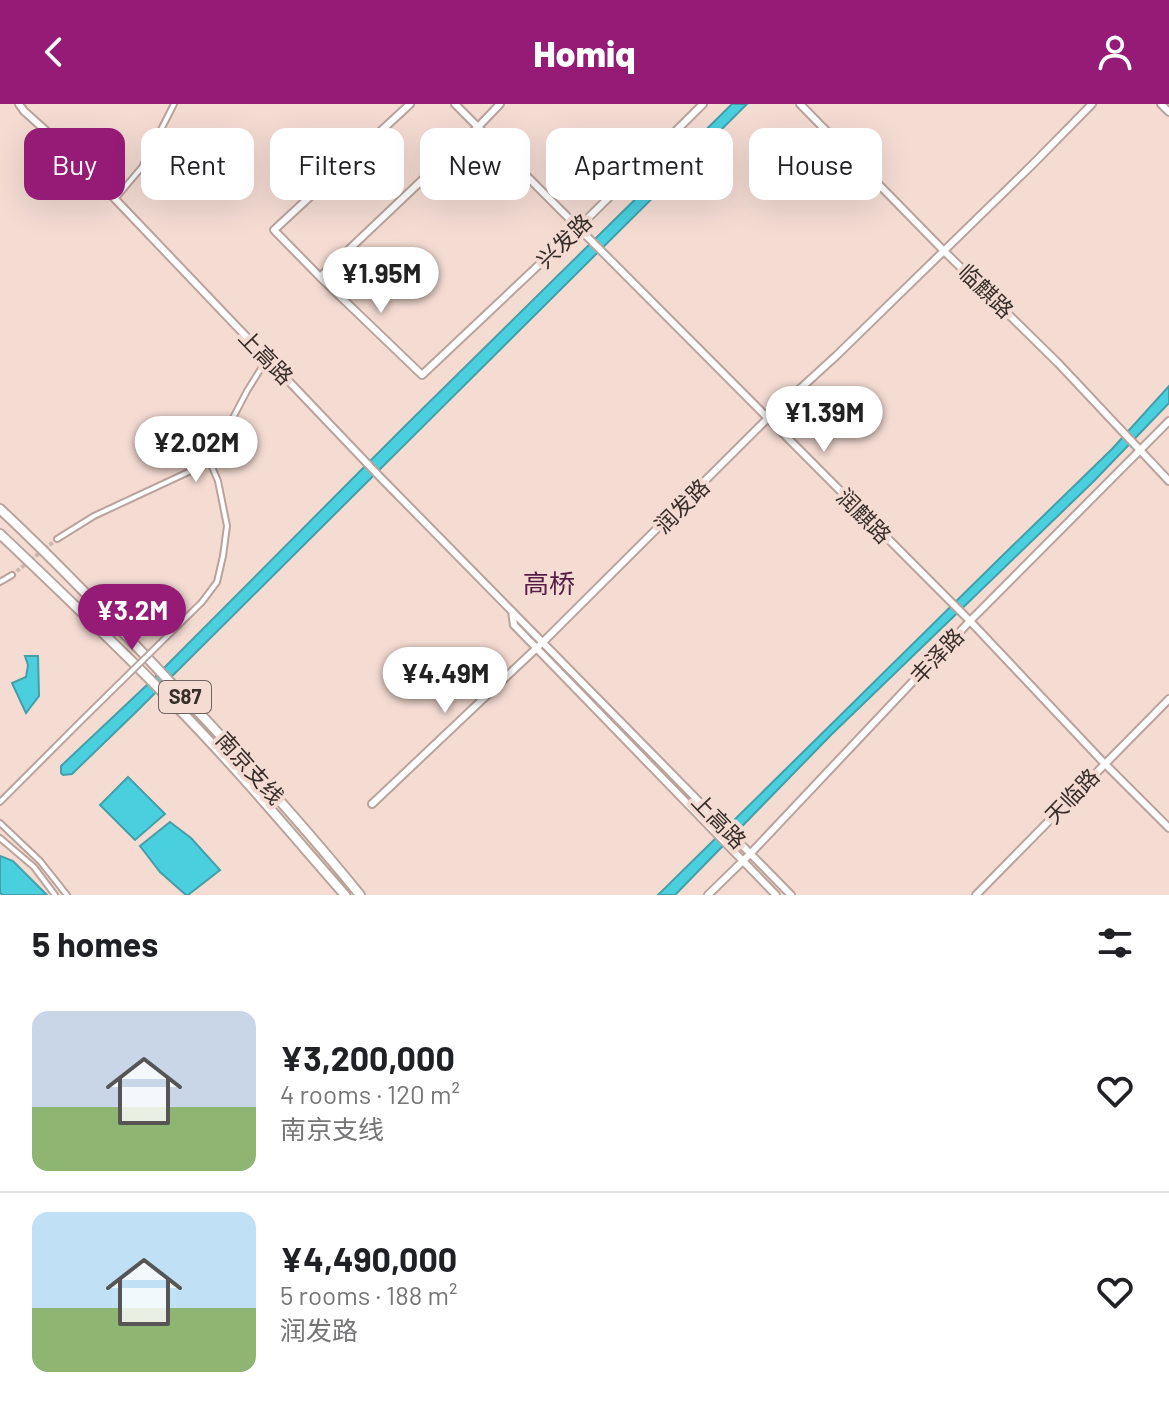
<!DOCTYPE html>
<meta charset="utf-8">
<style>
body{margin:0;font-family:Barlow,"Noto Sans SC",sans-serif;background:#f6f6f6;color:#202124;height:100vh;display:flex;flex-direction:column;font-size:30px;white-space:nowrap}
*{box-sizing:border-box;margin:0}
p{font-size:26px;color:#757577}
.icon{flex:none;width:44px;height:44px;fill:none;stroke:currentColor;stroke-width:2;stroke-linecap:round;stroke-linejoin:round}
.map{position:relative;height:791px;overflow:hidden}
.details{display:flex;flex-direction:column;background:#fff;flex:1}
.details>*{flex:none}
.guide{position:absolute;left:24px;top:24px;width:1122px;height:72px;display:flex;gap:16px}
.price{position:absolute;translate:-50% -68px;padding:0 18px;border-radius:28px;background:#fff;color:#222;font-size:26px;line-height:52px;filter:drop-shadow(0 2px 4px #0008)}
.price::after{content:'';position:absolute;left:50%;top:48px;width:24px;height:18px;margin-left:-12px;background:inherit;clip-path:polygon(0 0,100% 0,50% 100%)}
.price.selected{background:#951b77;color:#fff}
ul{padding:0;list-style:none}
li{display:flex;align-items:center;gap:24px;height:200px;padding:0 32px}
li+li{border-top:2px solid #e0e0e0}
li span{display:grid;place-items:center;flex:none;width:224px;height:160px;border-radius:16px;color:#555}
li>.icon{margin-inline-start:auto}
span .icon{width:96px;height:96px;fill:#fffc;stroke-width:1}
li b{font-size:34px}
h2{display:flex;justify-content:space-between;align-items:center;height:96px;padding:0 32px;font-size:34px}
.tag{padding:0 28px;border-radius:16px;background:#fff;box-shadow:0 8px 32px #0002;font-size:28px;line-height:72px}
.tag.selected{background:#951b77;color:#fff}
header{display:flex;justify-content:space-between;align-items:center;height:104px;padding:0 32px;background:#951b77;color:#fff;font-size:36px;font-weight:800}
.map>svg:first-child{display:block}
</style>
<header><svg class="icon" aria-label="back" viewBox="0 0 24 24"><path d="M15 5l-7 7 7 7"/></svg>Homiq<svg class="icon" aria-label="person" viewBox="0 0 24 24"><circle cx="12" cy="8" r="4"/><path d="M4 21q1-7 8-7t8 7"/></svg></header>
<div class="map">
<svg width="1169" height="791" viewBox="0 0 1169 791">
<rect width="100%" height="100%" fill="#f4dcd3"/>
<path fill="#4acfde" stroke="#449fa8" stroke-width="2" d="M 732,0 L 747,0 L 135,609 L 72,670 L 63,671 L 61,669 L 61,662 L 149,579 L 403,324 Z
M 1169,282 L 1169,299 L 1094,377 L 831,631 L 675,791 L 658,791 L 1002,452 L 1112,345 Z
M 25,552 L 38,552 L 39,592 L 26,609 L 12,579 L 26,573 L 28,561 Z
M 128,673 L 165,710 L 135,736 L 100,701 Z
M 170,718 L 191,734 L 220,766 L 188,791 L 186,791 L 160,768 L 140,742 Z
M 0,752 L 13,757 L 47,791 L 3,791 L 0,789 Z"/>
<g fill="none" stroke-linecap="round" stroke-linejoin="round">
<path stroke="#ceb9b1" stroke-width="4" stroke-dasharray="4 2" stroke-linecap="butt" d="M 12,471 L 57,435"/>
<g stroke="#baa39b" stroke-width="8">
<path id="street" d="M 115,95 L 142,63 L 174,0
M 57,435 L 94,412 L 210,358 L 247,287 L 267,255
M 0,478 L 12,471
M 202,498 L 217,478 L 223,452 L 227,422 L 218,377 L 210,358
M 0,698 L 81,617
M 0,719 L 40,757 L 67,791
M 0,734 L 34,763 L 55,791"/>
</g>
<g stroke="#baa39b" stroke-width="10">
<path id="secondary" d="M 19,0 L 24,7 L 75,53 L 382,375 L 791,791
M 410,0 L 274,126 L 320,173 L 422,271 L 578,124 L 703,0
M 455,0 L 970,517 L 1104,659 L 1169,724
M 800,0 L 943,146 L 1058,259 L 1169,377
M 1161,0 L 1169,8
M 320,173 L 478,23 L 500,0
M 512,507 L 514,521 L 776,791
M 372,700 L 543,538 L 767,315 L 836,252 L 1033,60 L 1092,0
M 708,791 L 750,750 L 970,517 L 1169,317
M 976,791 L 1169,595"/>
</g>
<g stroke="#baa39b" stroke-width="12">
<path id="highway" d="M 0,405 C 59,460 115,519 170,578 C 236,647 300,717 360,791
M 0,430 C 59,486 118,542 174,600 C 234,661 289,727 345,791"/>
</g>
<use href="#street" stroke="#fff" stroke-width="4"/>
<use href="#secondary" stroke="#fff" stroke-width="6"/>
<use href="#highway" stroke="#fff" stroke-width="8"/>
<g stroke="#baa39b" stroke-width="8" stroke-linecap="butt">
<path id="street-bridge" d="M 81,617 L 202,498"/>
</g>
<use href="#street-bridge" stroke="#fff" stroke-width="4"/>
</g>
<g text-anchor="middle" stroke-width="8" stroke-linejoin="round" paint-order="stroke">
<rect fill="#f4dcd3" stroke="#70625d" stroke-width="2" x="159" y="577" width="52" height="32" rx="6"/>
<g font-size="20" font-weight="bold" fill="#372e2a">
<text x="185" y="600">S87</text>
</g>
<g font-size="22" fill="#372e2a" stroke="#f4dcd3">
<text transform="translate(564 137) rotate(-44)" y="8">兴发路</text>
<text transform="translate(986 187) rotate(44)" y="8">临麒路</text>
<text transform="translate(266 253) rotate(46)" y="8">上高路</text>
<text transform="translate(682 402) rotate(-45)" y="8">润发路</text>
<text transform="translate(864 412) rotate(45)" y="8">润麒路</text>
<text transform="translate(937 552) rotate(-47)" y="8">丰泽路</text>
<text transform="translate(250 664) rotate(48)" y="8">南京支线</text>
<text transform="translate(1072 692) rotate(-46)" y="8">天临路</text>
<text transform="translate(719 717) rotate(46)" y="8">上高路</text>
</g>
<g font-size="26" fill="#561d46" stroke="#f4dcd3">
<text x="549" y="489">高桥</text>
</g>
</g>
</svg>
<b class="price" style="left:381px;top:211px">¥1.95M</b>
<b class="price" style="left:824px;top:350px">¥1.39M</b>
<b class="price" style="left:196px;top:380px">¥2.02M</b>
<b class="price selected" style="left:132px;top:548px">¥3.2M</b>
<b class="price" style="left:445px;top:611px">¥4.49M</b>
<div class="guide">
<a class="tag selected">Buy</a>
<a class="tag">Rent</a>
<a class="tag">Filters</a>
<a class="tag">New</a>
<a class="tag">Apartment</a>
<a class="tag">House</a>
</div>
</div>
<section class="details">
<h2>5 homes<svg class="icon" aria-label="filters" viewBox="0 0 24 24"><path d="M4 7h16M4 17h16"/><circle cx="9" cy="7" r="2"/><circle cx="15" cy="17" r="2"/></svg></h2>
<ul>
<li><span style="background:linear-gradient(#c9d6e8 60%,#8fb573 0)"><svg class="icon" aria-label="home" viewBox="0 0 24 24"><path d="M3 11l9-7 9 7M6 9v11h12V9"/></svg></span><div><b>¥3,200,000</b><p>4 rooms · 120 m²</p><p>南京支线</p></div><svg class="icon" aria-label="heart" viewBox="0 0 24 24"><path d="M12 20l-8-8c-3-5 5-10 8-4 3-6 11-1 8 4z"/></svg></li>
<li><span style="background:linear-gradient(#bfe0f5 60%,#8fb573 0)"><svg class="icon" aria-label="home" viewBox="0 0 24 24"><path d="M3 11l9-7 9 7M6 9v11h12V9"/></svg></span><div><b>¥4,490,000</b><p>5 rooms · 188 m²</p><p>润发路</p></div><svg class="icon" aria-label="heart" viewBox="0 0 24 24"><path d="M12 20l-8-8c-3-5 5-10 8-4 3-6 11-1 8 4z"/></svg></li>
</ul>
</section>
